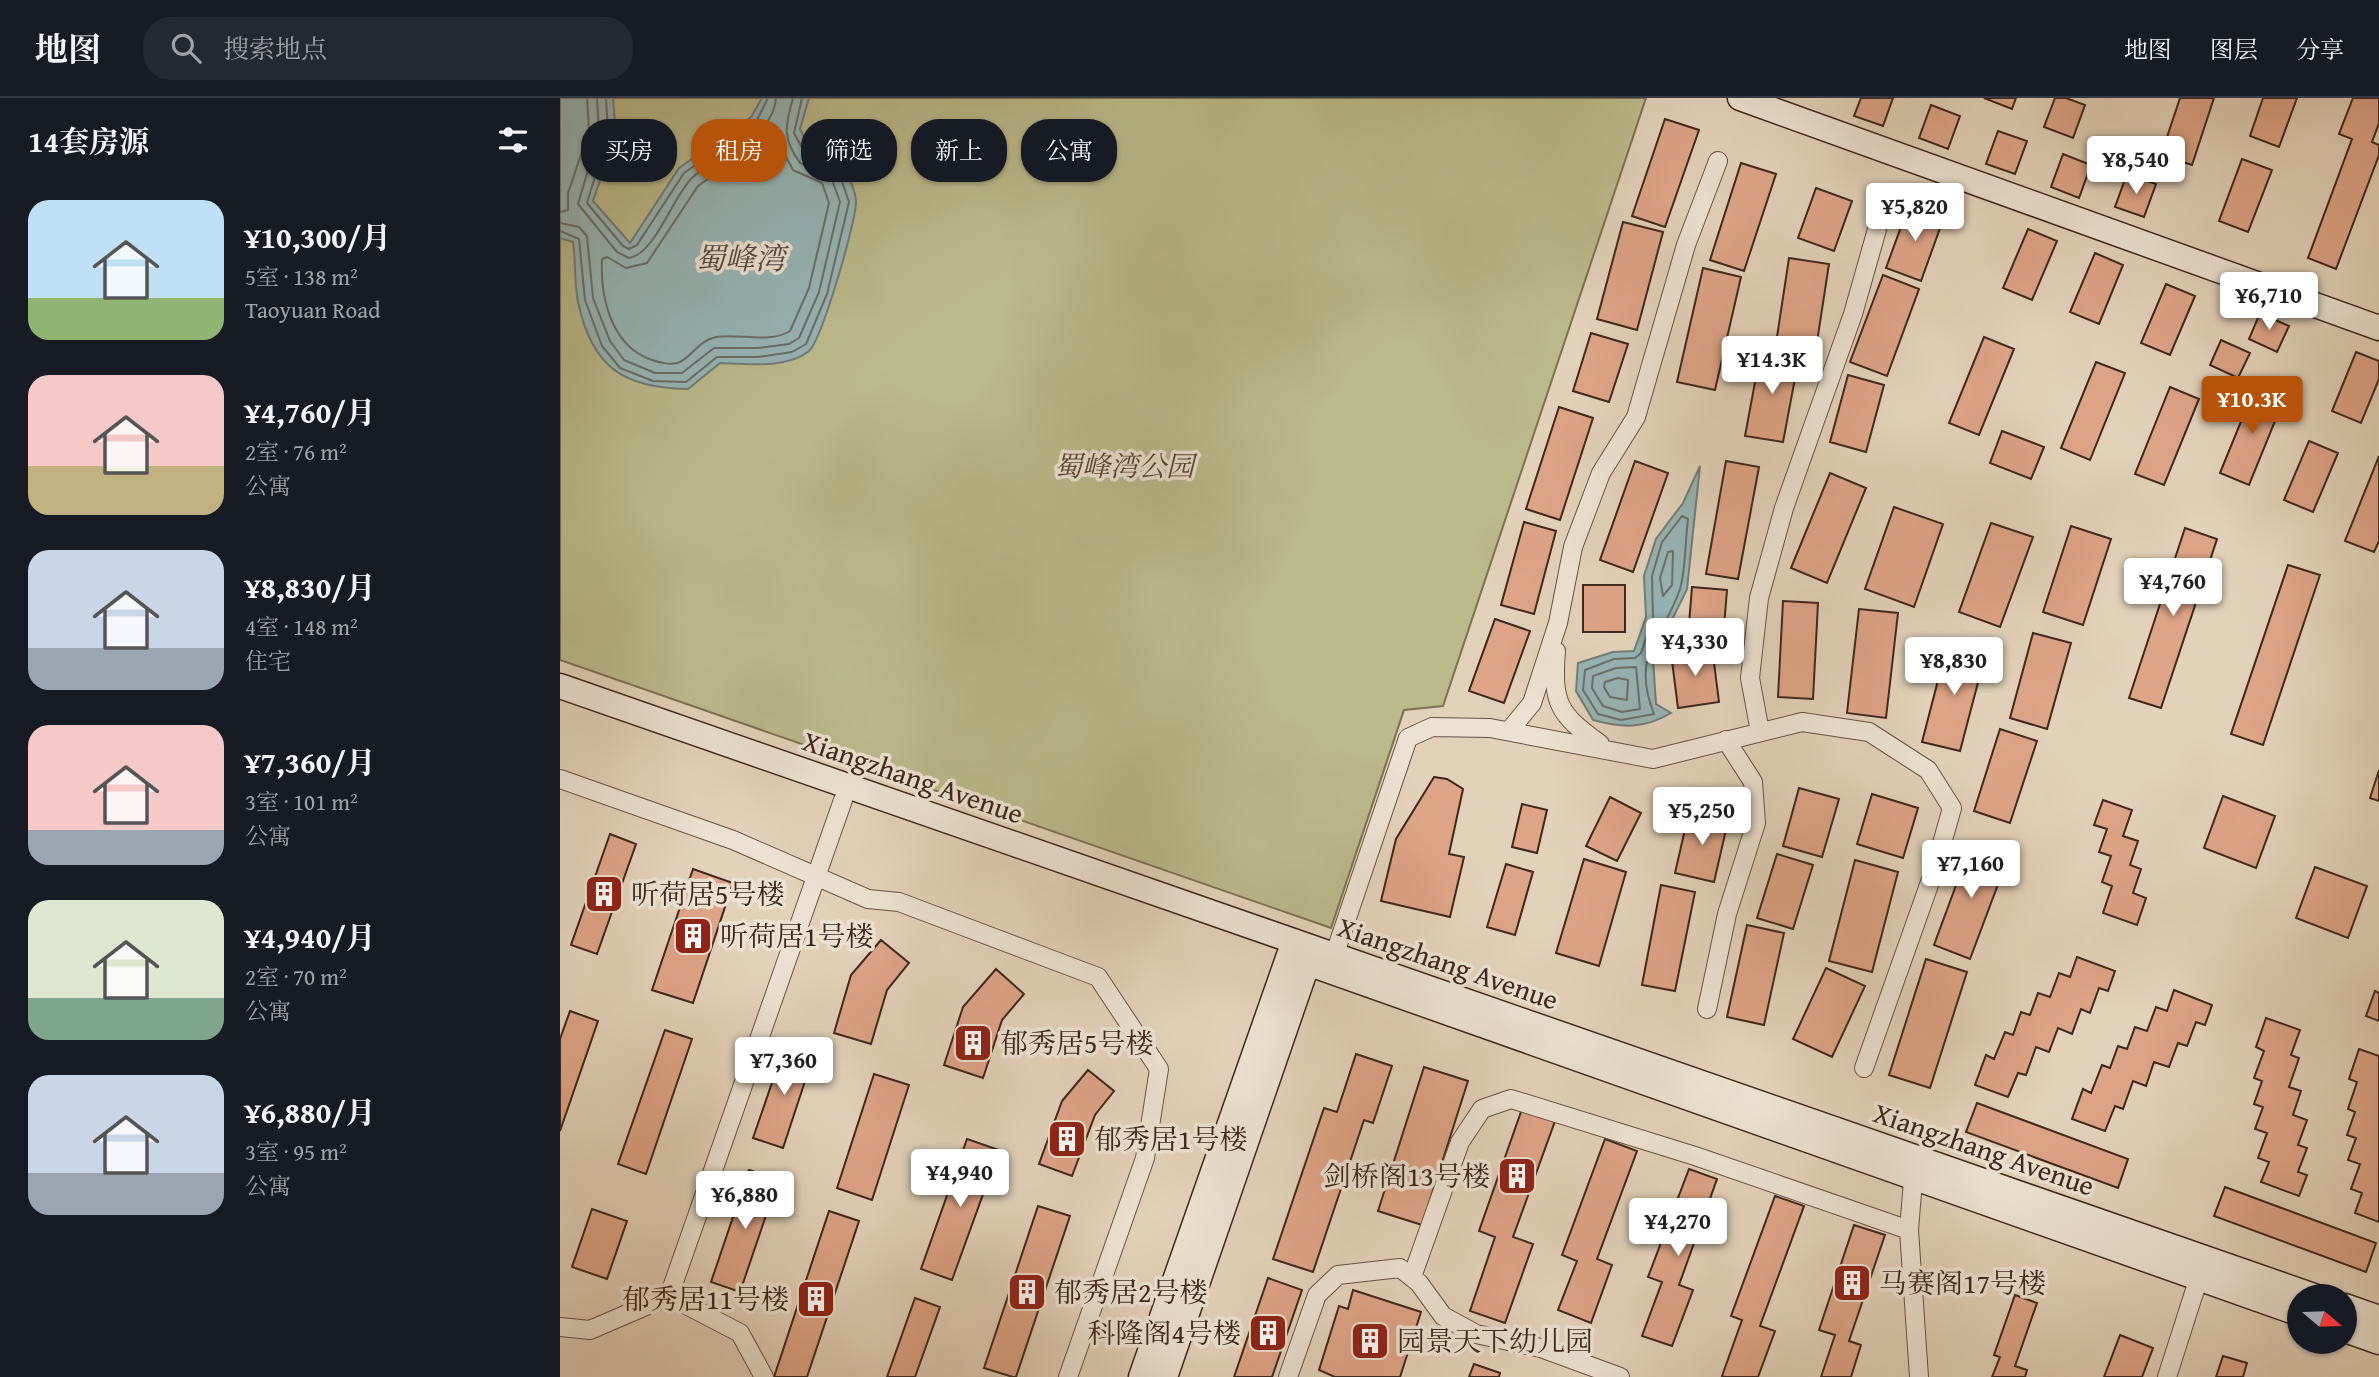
<!DOCTYPE html>
<html lang="zh">
<meta charset="utf-8">
<style>
body{margin:0;font-family:"Gentium Book Plus","Noto Serif SC",serif;background:#242831;color:#f1f3f6;height:100vh;display:flex;flex-direction:column;font-size:26px;white-space:nowrap}
*{box-sizing:border-box;margin:0}
p{font-size:23px;color:#9ea1a6}
.icon{flex:none;width:38px;height:38px;fill:none;stroke:currentColor;stroke-width:2;stroke-linecap:round;stroke-linejoin:round}
.map{position:relative;flex:1;overflow:hidden}
.details{display:flex;flex-direction:column;background:#171b24;width:560px}
.details>*{flex:none}
.hud{position:absolute;left:21px;top:21px;width:665px;height:63px;display:flex;gap:14px}
.needle{width:46px;rotate:109deg}
.controls{position:absolute;left:1727px;top:1186px;display:grid;gap:14px}
.controls a{display:grid;place-items:center;width:70px;height:70px;border-radius:50%;background:#171b24;box-shadow:0 2px 5px #0004;font-size:35px}
.price{position:absolute;translate:-50% -60px;padding:0 16px;border-radius:7px;background:#fff;color:#222;font-size:23px;line-height:46px;filter:drop-shadow(0 2px 4px #0008)}
.price::after{content:'';position:absolute;left:50%;top:42px;width:21px;height:16px;margin-left:-10px;background:inherit;clip-path:polygon(0 0,100% 0,50% 100%)}
.price.current{background:#b45309;color:#fff}
ul{padding:0;list-style:none}
li{display:flex;align-items:center;gap:21px;height:175px;padding:0 28px}
li span{display:grid;place-items:center;flex:none;width:196px;height:140px;border-radius:21px;color:#555}
li>.icon{margin-inline-start:auto}
span .icon{width:84px;height:84px;fill:#fffc;stroke-width:1}
li b{font-size:30px}
h2{display:flex;justify-content:space-between;align-items:center;height:84px;padding:0 28px;font-size:30px}
.chip{padding:0 24px;border-radius:28px;background:#171b24;box-shadow:0 2px 5px #0004;font-size:24px;line-height:63px}
.chip.current{background:#b45309;color:#fff}
header{display:flex;align-items:center;gap:42px;box-sizing:border-box;height:98px;padding:0 35px;background:#171b24;border-bottom:2px solid #363941}
header strong{font-size:33px}
nav{display:flex;gap:38px;margin-inline-start:auto;font-size:24px}
.search{width:490px;height:63px;background:#242831;display:flex;align-items:center;gap:18px;box-sizing:border-box;padding:0 24px;border-radius:28px;color:#9ea1a6;font-size:26px}
main{display:flex;flex:1;min-height:0}
.map>svg:first-child{display:block}
</style>
<header>
<strong>地图</strong>
<div class="search"><svg class="icon" aria-label="search" viewBox="0 0 24 24"><circle cx="10" cy="10" r="6"/><path d="M15 15l6 6"/></svg>搜索地点</div>
<nav><a>地图</a><a>图层</a><a>分享</a></nav>
</header>
<main>
<section class="details">
<h2>14套房源<svg class="icon" aria-label="filters" viewBox="0 0 24 24"><path d="M4 7h16M4 17h16"/><circle cx="9" cy="7" r="2"/><circle cx="15" cy="17" r="2"/></svg></h2>
<ul>
<li><span style="background:linear-gradient(#bfe0f5 70%,#8fb573 0)"><svg class="icon" aria-label="home" viewBox="0 0 24 24"><path d="M3 11l9-7 9 7M6 9v11h12V9"/></svg></span><div><b>¥10,300/月</b><p>5室 · 138 m²</p><p>Taoyuan Road</p></div></li>
<li><span style="background:linear-gradient(#f6c9c9 65%,#c2b280 0)"><svg class="icon" aria-label="home" viewBox="0 0 24 24"><path d="M3 11l9-7 9 7M6 9v11h12V9"/></svg></span><div><b>¥4,760/月</b><p>2室 · 76 m²</p><p>公寓</p></div></li>
<li><span style="background:linear-gradient(#c9d6e8 70%,#9aa5b1 0)"><svg class="icon" aria-label="home" viewBox="0 0 24 24"><path d="M3 11l9-7 9 7M6 9v11h12V9"/></svg></span><div><b>¥8,830/月</b><p>4室 · 148 m²</p><p>住宅</p></div></li>
<li><span style="background:linear-gradient(#f6c9c9 75%,#9aa5b1 0)"><svg class="icon" aria-label="home" viewBox="0 0 24 24"><path d="M3 11l9-7 9 7M6 9v11h12V9"/></svg></span><div><b>¥7,360/月</b><p>3室 · 101 m²</p><p>公寓</p></div></li>
<li><span style="background:linear-gradient(#dfe7d0 70%,#7fa58c 0)"><svg class="icon" aria-label="home" viewBox="0 0 24 24"><path d="M3 11l9-7 9 7M6 9v11h12V9"/></svg></span><div><b>¥4,940/月</b><p>2室 · 70 m²</p><p>公寓</p></div></li>
<li><span style="background:linear-gradient(#c9d6e8 70%,#9aa5b1 0)"><svg class="icon" aria-label="home" viewBox="0 0 24 24"><path d="M3 11l9-7 9 7M6 9v11h12V9"/></svg></span><div><b>¥6,880/月</b><p>3室 · 95 m²</p><p>公寓</p></div></li>
</ul>
</section>
<div class="map">
<svg width="1819" height="1279" viewBox="0 0 1819 1279">
<rect width="100%" height="100%" fill="#e3d2ba"/>
<filter id="stains"><feTurbulence type="fractalNoise" baseFrequency=".00286" numOctaves="4"/><feColorMatrix values="0 0 0 0 .2 0 0 0 0 .09 0 0 0 0 .02 0 0 0 .5 -.17"/></filter>
<radialGradient id="worn" r=".72"><stop offset=".6" stop-color="#630" stop-opacity="0"/><stop offset="1" stop-color="#630" stop-opacity=".3"/></radialGradient>
<path fill="#bbba8b" stroke="#7c7154" stroke-width="2" d="M 0,0 L 1086,0 L 883,608 L 844,612 L 771,830 L 0,562 Z"/>
<path fill="#96b6b6" stroke="#737d79" stroke-width="2" d="M 0,0 L 53,0 L 56,36 L 33,103 L 70,145 L 119,70 L 191,19 L 202,0 L 249,0 L 240,31 L 251,54 L 282,63 C 287,75 296,92 296,104 C 296,124 262,241 249,253 C 227,271 186,266 160,265 L 128,291 C 64,290 32,270 18,204 C 14,184 16,163 13,144 L 0,140 Z
M 1140,368 L 1127,491 L 1093,561 L 1096,606 L 1111,615 C 1084,631 1062,630 1033,622 L 1016,593 L 1018,565 L 1053,554 L 1074,553 L 1086,519 L 1084,478 L 1096,441 L 1123,405 Z"/>
<g fill="none" stroke-linecap="round" stroke-linejoin="round">
<path stroke="#6a6f6a" stroke-width="2" d="M 37,0 L 39,35 L 18,106 L 57,154 L 69,160 C 95,156 113,98 132,80 C 157,56 214,40 216,0
M 46,0 L 48,36 L 27,105 L 63,148 L 69,151 L 77,147 L 124,75 L 196,24 L 208,0
M 210,37 L 215,38 L 233,72 L 262,85 L 269,105 L 249,190 L 230,233 C 209,246 179,235 156,239 C 140,242 133,257 120,264 C 112,268 97,264 89,261 C 51,246 40,199 42,161 L 47,159 L 66,170 L 87,165 L 138,88 Z
M 0,114 L 8,112 L 8,95 L 29,33 L 27,0
M 0,125 L 19,129 L 27,138 L 33,200 L 50,243 L 64,262 L 95,275 L 122,275 L 154,250 L 198,250 L 229,246 L 239,240 L 259,194 L 280,104 L 270,76 L 240,65 C 222,40 225,28 233,0
M 0,133 L 19,141 L 25,202 L 42,248 L 60,270 L 93,283 L 126,284 L 157,259 L 198,259 L 232,254 L 246,246 L 267,196 L 289,104 L 277,69 L 247,59 L 234,35 L 242,0
M 1122,418 L 1128,421 C 1125,443 1126,470 1120,491 C 1103,542 1070,555 1094,616 L 1061,622 L 1038,616 L 1023,592 L 1025,572 L 1054,561 L 1075,560 L 1081,555 L 1093,520 L 1092,478 L 1102,444 Z
M 1113,453 L 1112,487 L 1103,498 L 1100,480 L 1108,454 Z
M 1076,569 L 1080,611 L 1062,614 L 1043,608 L 1032,590 L 1033,578 L 1056,570 Z
M 1058,580 L 1068,582 L 1067,602 L 1050,599 L 1044,589 L 1045,584 Z"/>
</g>
<path fill="#dea486" stroke="#3e281e" stroke-width="2" d="M 1301,0 L 1333,0 L 1323,28 L 1294,18 Z
M 1424,0 L 1456,0 L 1452,11 Z
M 1495,0 L 1506,0 L 1525,7 L 1513,40 L 1484,29 Z
M 1620,0 L 1654,0 L 1632,67 L 1601,57 Z
M 1703,0 L 1737,0 L 1719,49 L 1690,38 Z
M 1793,0 L 1819,0 L 1819,25 L 1812,44 L 1819,47 L 1819,57 L 1776,171 L 1748,160 L 1792,41 L 1779,36 Z
M 1371,7 L 1400,18 L 1388,51 L 1359,40 Z
M 1105,21 L 1139,32 L 1105,129 L 1072,118 Z
M 1438,33 L 1467,43 L 1455,76 L 1426,66 Z
M 1503,56 L 1531,67 L 1519,100 L 1491,89 Z
M 1682,61 L 1712,72 L 1688,134 L 1659,123 Z
M 1181,65 L 1216,76 L 1184,173 L 1150,162 Z
M 1567,76 L 1596,86 L 1584,119 L 1555,109 Z
M 1256,90 L 1292,103 L 1274,153 L 1238,140 Z
M 1349,107 L 1384,119 L 1361,183 L 1326,170 Z
M 1063,124 L 1103,134 L 1077,232 L 1037,221 Z
M 1468,131 L 1497,143 L 1472,202 L 1443,190 Z
M 1535,155 L 1563,167 L 1539,226 L 1510,214 Z
M 1229,160 L 1269,166 L 1255,257 L 1215,252 Z
M 1143,170 L 1181,179 L 1155,292 L 1117,284 Z
M 1323,177 L 1359,191 L 1327,278 L 1290,264 Z
M 1606,186 L 1635,198 L 1610,257 L 1581,245 Z
M 1700,215 L 1729,228 L 1717,254 L 1689,241 Z
M 1031,235 L 1068,246 L 1049,304 L 1013,293 Z
M 1424,239 L 1454,251 L 1419,337 L 1389,325 Z
M 1661,242 L 1690,255 L 1678,280 L 1650,267 Z
M 1201,252 L 1239,259 L 1223,344 L 1185,338 Z
M 1796,254 L 1819,263 L 1819,281 L 1801,325 L 1772,313 Z
M 1536,264 L 1565,275 L 1530,362 L 1501,350 Z
M 1288,277 L 1324,287 L 1306,354 L 1270,344 Z
M 1610,289 L 1639,301 L 1604,387 L 1575,376 Z
M 1695,289 L 1724,301 L 1689,387 L 1660,375 Z
M 999,309 L 1033,320 L 1000,422 L 966,411 Z
M 1442,333 L 1484,349 L 1471,381 L 1430,365 Z
M 1749,343 L 1778,355 L 1753,414 L 1724,402 Z
M 1819,358 L 1819,443 L 1814,454 L 1785,443 Z
M 1075,363 L 1108,375 L 1073,474 L 1040,462 Z
M 1166,363 L 1199,369 L 1178,481 L 1146,476 Z
M 1270,375 L 1306,390 L 1267,485 L 1231,470 Z
M 1334,409 L 1383,426 L 1354,509 L 1305,491 Z
M 964,424 L 996,433 L 974,516 L 941,507 Z
M 1431,425 L 1473,439 L 1440,529 L 1399,514 Z
M 1511,428 L 1551,441 L 1523,527 L 1483,514 Z
M 1625,430 L 1657,441 L 1601,610 L 1569,600 Z
M 1728,467 L 1760,477 L 1703,647 L 1671,636 Z
M 1023,487 L 1065,487 L 1065,534 L 1023,534 Z
M 1132,489 L 1167,492 L 1163,541 L 1128,538 Z
M 1223,503 L 1258,505 L 1253,601 L 1218,599 Z
M 1299,511 L 1338,515 L 1326,620 L 1287,615 Z
M 935,521 L 970,533 L 944,605 L 909,593 Z
M 1473,535 L 1511,545 L 1487,631 L 1450,620 Z
M 1388,544 L 1426,554 L 1400,653 L 1362,644 Z
M 1152,549 L 1159,604 L 1118,610 L 1111,555 Z
M 1440,631 L 1477,643 L 1450,725 L 1414,713 Z
M 1819,672 L 1819,703 L 1810,700 Z
M 874,679 L 887,681 L 903,691 L 889,756 L 904,759 L 890,819 L 821,803 L 836,741 Z
M 1239,690 L 1279,701 L 1262,759 L 1223,748 Z
M 1312,696 L 1358,710 L 1343,760 L 1297,746 Z
M 1663,698 L 1715,718 L 1696,770 L 1644,750 Z
M 1050,699 L 1081,715 L 1057,763 L 1026,748 Z
M 1543,702 L 1572,712 L 1563,738 L 1578,743 L 1570,767 L 1581,771 L 1573,795 L 1586,800 L 1577,827 L 1543,815 L 1552,788 L 1542,784 L 1551,758 L 1539,754 L 1547,731 L 1534,727 Z
M 962,706 L 987,712 L 977,755 L 952,749 Z
M 1129,714 L 1168,723 L 1154,784 L 1115,775 Z
M 50,736 L 76,746 L 37,856 L 11,847 Z
M 1412,744 L 1449,757 L 1410,861 L 1374,847 Z
M 1217,756 L 1253,767 L 1233,831 L 1197,820 Z
M 1024,761 L 1066,774 L 1039,868 L 996,855 Z
M 1295,762 L 1338,774 L 1312,874 L 1269,863 Z
M 946,766 L 973,774 L 955,837 L 927,829 Z
M 1755,769 L 1807,788 L 1788,840 L 1736,820 Z
M 133,771 L 173,785 L 133,905 L 92,892 Z
M 1101,787 L 1135,794 L 1115,893 L 1082,887 Z
M 1187,827 L 1224,835 L 1204,927 L 1167,919 Z
M 321,842 L 349,865 L 327,892 L 311,946 L 274,935 L 291,877 Z
M 1517,859 L 1555,873 L 1548,893 L 1539,890 L 1530,915 L 1521,911 L 1512,936 L 1498,930 L 1489,954 L 1476,949 L 1466,977 L 1458,975 L 1448,999 L 1415,987 L 1426,957 L 1434,961 L 1445,934 L 1453,937 L 1461,914 L 1470,917 L 1478,895 L 1490,899 L 1499,875 L 1510,879 Z
M 1366,861 L 1407,874 L 1370,990 L 1329,977 Z
M 1266,870 L 1305,888 L 1272,959 L 1233,941 Z
M 436,871 L 464,896 L 442,922 L 423,980 L 384,967 L 403,909 Z
M 1614,892 L 1652,907 L 1645,927 L 1636,924 L 1627,948 L 1618,945 L 1609,969 L 1594,964 L 1586,988 L 1573,983 L 1563,1011 L 1555,1008 L 1545,1033 L 1512,1021 L 1523,991 L 1531,995 L 1542,967 L 1550,970 L 1558,948 L 1567,951 L 1575,929 L 1587,933 L 1596,909 L 1607,913 Z
M 1815,893 L 1819,895 L 1819,923 L 1806,918 Z
M 10,913 L 38,923 L 0,1033 L 0,941 Z
M 1706,920 L 1740,932 L 1731,957 L 1739,960 L 1729,989 L 1741,993 L 1733,1017 L 1747,1022 L 1738,1047 L 1747,1050 L 1738,1074 L 1747,1077 L 1739,1098 L 1701,1084 L 1709,1064 L 1698,1060 L 1707,1035 L 1695,1031 L 1703,1009 L 1694,1006 L 1702,983 L 1694,980 L 1704,953 L 1696,949 Z
M 105,932 L 132,941 L 86,1076 L 58,1066 Z
M 225,947 L 254,956 L 223,1050 L 193,1040 Z
M 1799,951 L 1819,958 L 1819,1124 L 1795,1115 L 1802,1095 L 1791,1091 L 1800,1066 L 1788,1062 L 1796,1040 L 1787,1037 L 1795,1014 L 1788,1011 L 1797,984 L 1789,981 Z
M 796,956 L 832,968 L 813,1025 L 804,1022 L 753,1174 L 713,1161 L 764,1010 L 777,1014 Z
M 864,969 L 908,983 L 862,1127 L 818,1113 Z
M 528,972 L 554,993 L 535,1017 L 512,1078 L 479,1066 L 502,1003 Z
M 314,976 L 349,987 L 312,1102 L 277,1090 Z
M 1417,1005 L 1568,1061 L 1558,1090 L 1406,1034 Z
M 962,1011 L 995,1023 L 953,1139 L 973,1146 L 945,1225 L 910,1213 L 935,1139 L 919,1133 Z
M 407,1041 L 439,1052 L 392,1182 L 361,1171 Z
M 1045,1041 L 1077,1053 L 1037,1161 L 1052,1167 L 1031,1225 L 998,1212 L 1017,1163 L 1002,1157 Z
M 1129,1071 L 1157,1081 L 1119,1187 L 1133,1192 L 1112,1248 L 1082,1238 L 1102,1184 L 1088,1179 Z
M 189,1072 L 218,1082 L 180,1194 L 151,1184 Z
M 1665,1089 L 1816,1145 L 1806,1174 L 1654,1118 Z
M 1215,1098 L 1244,1108 L 1200,1228 L 1215,1233 L 1198,1279 L 1165,1279 L 1162,1278 L 1182,1222 L 1171,1218 Z
M 478,1108 L 510,1118 L 456,1279 L 453,1279 L 424,1270 Z
M 32,1111 L 67,1123 L 47,1181 L 12,1169 Z
M 269,1113 L 299,1123 L 247,1279 L 214,1279 Z
M 1294,1127 L 1325,1137 L 1289,1243 L 1301,1247 L 1291,1279 L 1261,1279 L 1275,1237 L 1259,1232 Z
M 708,1180 L 742,1192 L 712,1279 L 674,1279 Z
M 793,1192 L 861,1214 L 840,1279 L 775,1279 L 759,1272 L 779,1208 L 788,1211 Z
M 1455,1197 L 1477,1205 L 1455,1268 L 1467,1272 L 1465,1279 L 1432,1279 L 1440,1259 L 1434,1257 Z
M 355,1200 L 380,1209 L 355,1279 L 327,1279 Z
M 1560,1237 L 1593,1250 L 1582,1279 L 1544,1279 Z
M 1663,1258 L 1687,1265 L 1683,1279 L 1656,1279 Z
M 914,1266 L 940,1275 L 939,1279 L 909,1279 Z"/>
<g fill="none" stroke-linecap="round" stroke-linejoin="round">
<g stroke="#675245" stroke-width="20">
<path id="street" d="M 996,553 C 992,605 998,616 1040,646
M 949,633 L 972,605 L 998,525 L 1013,449 L 1041,375 L 1076,319 L 1126,147 L 1158,63
M 1200,634 L 1190,580 L 1199,500 L 1224,410 L 1293,216 L 1327,96
M 0,681 L 173,742 L 308,801 L 339,804 L 538,879 L 599,971 L 585,1060 L 508,1279
M 771,867 L 848,640 L 872,629 L 930,630 L 1093,661 L 1242,624 L 1309,634 L 1368,672 L 1392,710 L 1375,770 L 1304,970
M 1147,911 L 1167,816 L 1196,725 L 1193,684 L 1166,642
M 1354,1070 L 1349,1132 L 1359,1279
M 852,1179 L 900,1044 L 922,1011 L 951,1001 L 1135,1058 L 1349,1132
M 109,1198 L 180,1235 L 204,1279
M 0,1229 L 30,1232 L 109,1198 L 283,702
M 728,1279 L 757,1197 L 778,1177 L 840,1170 L 859,1185 L 883,1218 L 916,1236 L 981,1250 L 1060,1279
M 1607,1279 L 1642,1170"/>
</g>
<g stroke="#3e281e" stroke-width="27">
<path id="secondary" d="M 1180,0 L 1819,230
M 0,588 L 1757,1199
M 750,866 L 1740,1216
M 1785,1208 L 1819,1220
M 1785,1232 L 1819,1244
M 581,1279 L 734,843
M 605,1279 L 753,850"/>
</g>
<use href="#street" stroke="#ede2d2" stroke-width="18"/>
<use href="#secondary" stroke="#ede2d2" stroke-width="24"/>
</g>
<defs>
<g id="building-square" transform="scale(2.0125)"><rect x="-9" y="-9" width="18" height="18" rx="4" fill="#8f2418" stroke="#ede2d2"/><path d="M-4-6H4V6H1V3H-1V6H-4ZM-2.5-4.3h1.7v1.8h-1.7ZM.8-4.3h1.7v1.8H.8ZM-2.5-1h1.7V.8h-1.7ZM.8-1h1.7V.8H.8Z" fill="#fff"/></g>
</defs>
<g fill-rule="evenodd">
<use href="#building-square" x="44" y="796"/>
<use href="#building-square" x="133" y="838"/>
<use href="#building-square" x="413" y="945"/>
<use href="#building-square" x="507" y="1041"/>
<use href="#building-square" x="957" y="1078"/>
<use href="#building-square" x="1292" y="1185"/>
<use href="#building-square" x="467" y="1194"/>
<use href="#building-square" x="256" y="1201"/>
<use href="#building-square" x="708" y="1235"/>
<use href="#building-square" x="810" y="1243"/>
</g>
<g text-anchor="middle" stroke-width="7" stroke-linejoin="round" paint-order="stroke">
<g font-size="28" font-style="italic" fill="#574534" stroke="#ede2d2">
<text x="564" y="378">蜀峰湾公园</text>
</g>
<g font-size="28" fill="#3e281e" stroke="#ede2d2">
<text transform="translate(353 679) rotate(19)" y="10">Xiangzhang Avenue</text>
<text transform="translate(888 865) rotate(19)" y="10">Xiangzhang Avenue</text>
<text transform="translate(1424 1051) rotate(19)" y="10">Xiangzhang Avenue</text>
</g>
<g font-size="28" fill="#3e281e" stroke="#ede2d2" text-anchor="start">
<text x="71" y="806">听荷居5号楼</text>
<text x="160" y="848">听荷居1号楼</text>
<text x="440" y="955">郁秀居5号楼</text>
<text x="534" y="1051">郁秀居1号楼</text>
<text x="930" y="1088" text-anchor="end">剑桥阁13号楼</text>
<text x="1319" y="1195">马赛阁17号楼</text>
<text x="494" y="1204">郁秀居2号楼</text>
<text x="229" y="1211" text-anchor="end">郁秀居11号楼</text>
<text x="681" y="1245" text-anchor="end">科隆阁4号楼</text>
<text x="837" y="1253">园景天下幼儿园</text>
</g>
<g font-size="30" font-style="italic" fill="#544c44" stroke="#ede2d2">
<text x="180" y="171">蜀峰湾</text>
</g>
</g>
<rect width="100%" height="100%" filter="url(#stains)"/>
<rect width="100%" height="100%" fill="url(#worn)"/>
</svg>
<div class="controls">
<a><svg class="needle" viewBox="-14 -14 28 28"><path d="M0-13l5 13h-10z" fill="#e53935"/><path d="M0 13l5-13h-10z" fill="#9ea1a6"/></svg></a>
</div>
<b class="price" style="left:1576px;top:98px">¥8,540</b>
<b class="price" style="left:1355px;top:145px">¥5,820</b>
<b class="price" style="left:1709px;top:234px">¥6,710</b>
<b class="price" style="left:1212px;top:298px">¥14.3K</b>
<b class="price current" style="left:1692px;top:338px">¥10.3K</b>
<b class="price" style="left:1613px;top:520px">¥4,760</b>
<b class="price" style="left:1135px;top:580px">¥4,330</b>
<b class="price" style="left:1394px;top:599px">¥8,830</b>
<b class="price" style="left:1142px;top:749px">¥5,250</b>
<b class="price" style="left:1411px;top:802px">¥7,160</b>
<b class="price" style="left:224px;top:999px">¥7,360</b>
<b class="price" style="left:400px;top:1111px">¥4,940</b>
<b class="price" style="left:185px;top:1133px">¥6,880</b>
<b class="price" style="left:1118px;top:1160px">¥4,270</b>
<div class="hud">
<a class="chip">买房</a>
<a class="chip current">租房</a>
<a class="chip">筛选</a>
<a class="chip">新上</a>
<a class="chip">公寓</a>
</div>
</div>
</main>
